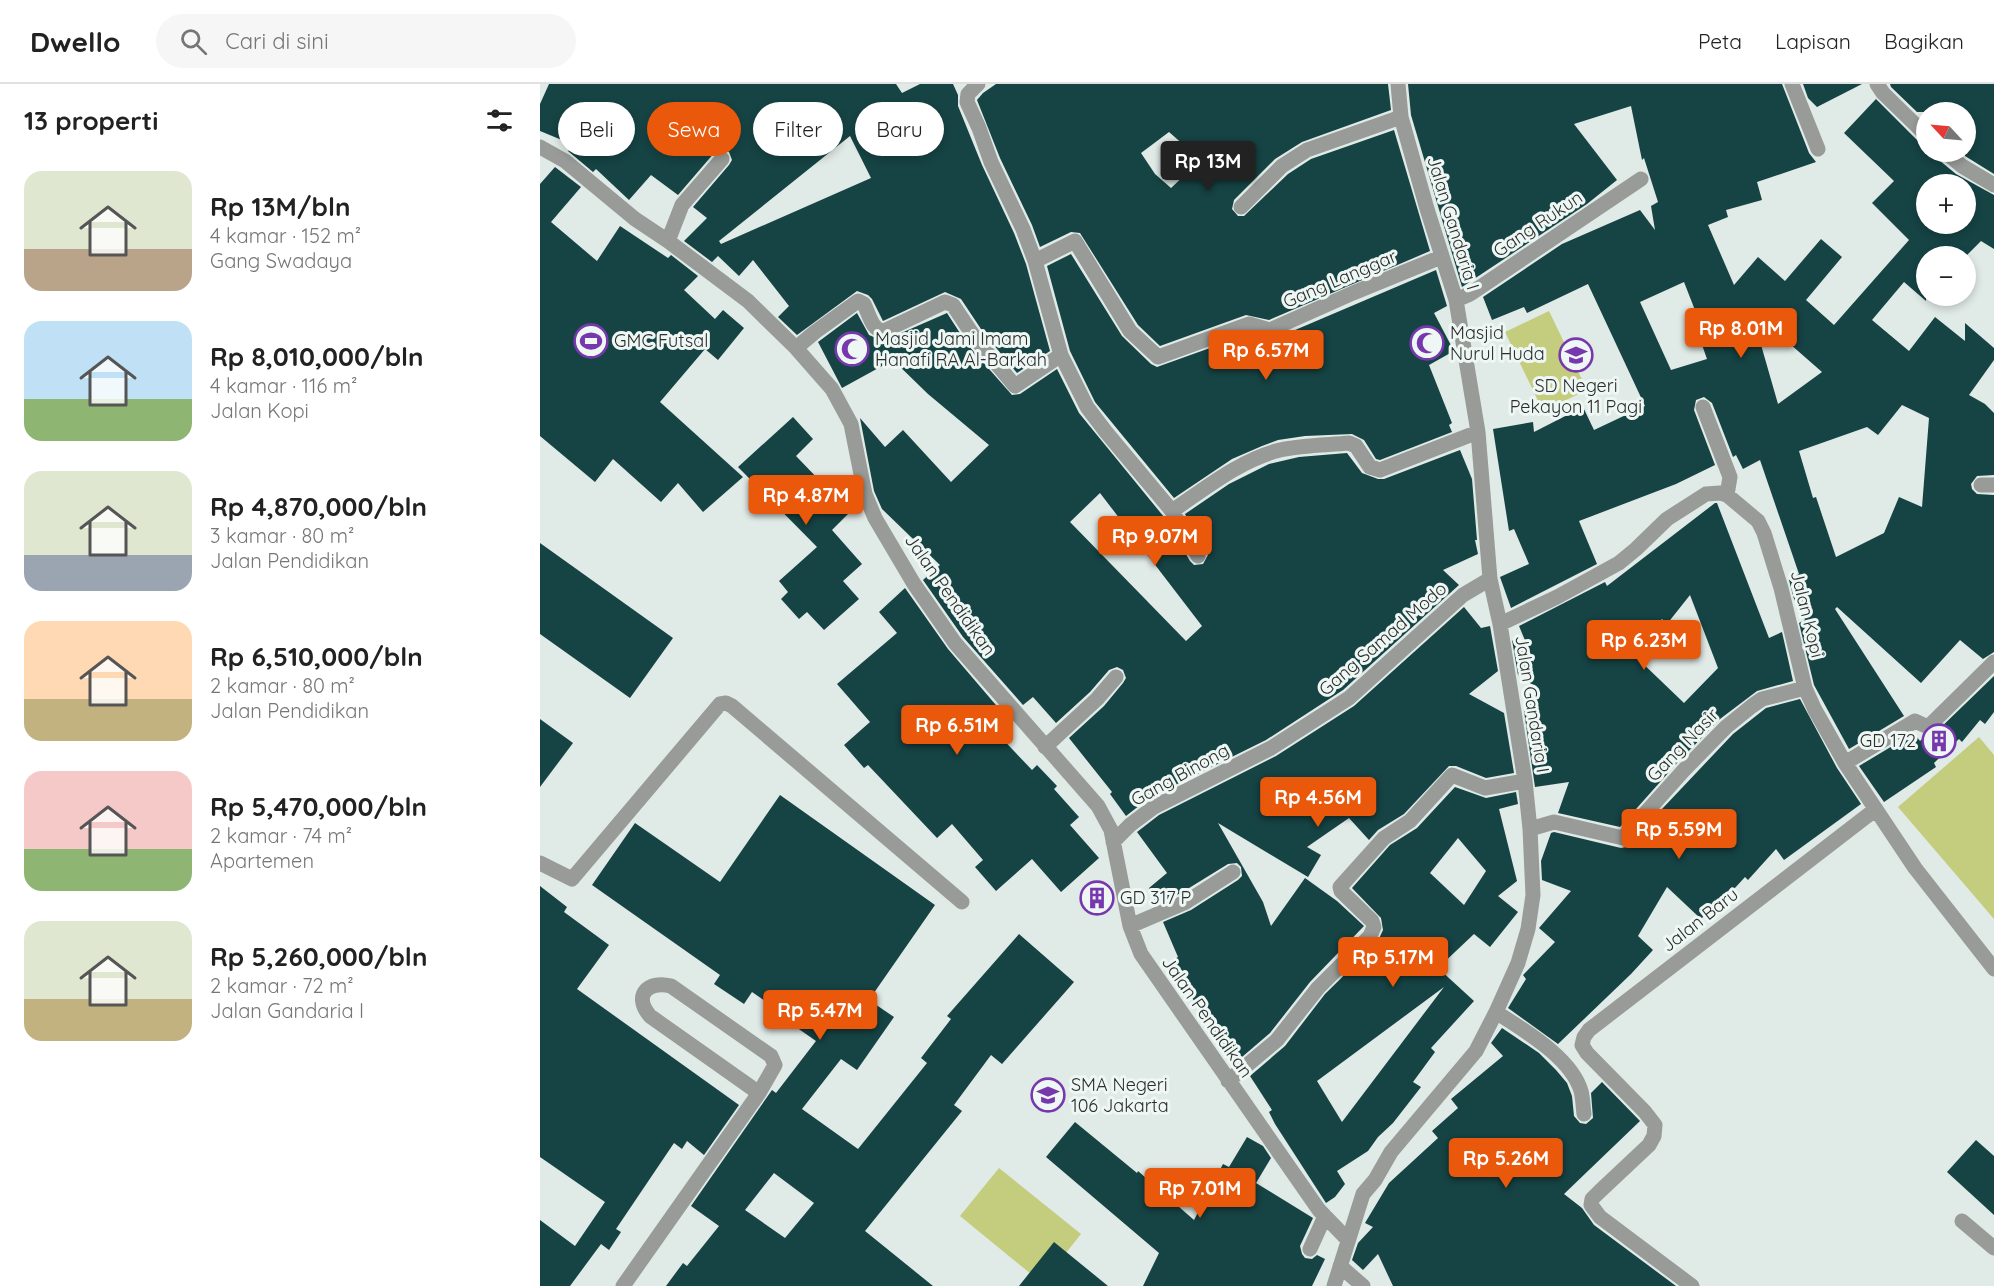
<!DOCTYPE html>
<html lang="id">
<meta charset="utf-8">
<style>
body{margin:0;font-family:Quicksand,sans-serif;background:#f6f6f6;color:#222;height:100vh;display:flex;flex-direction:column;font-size:22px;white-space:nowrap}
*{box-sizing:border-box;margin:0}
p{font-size:20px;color:#767676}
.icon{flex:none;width:33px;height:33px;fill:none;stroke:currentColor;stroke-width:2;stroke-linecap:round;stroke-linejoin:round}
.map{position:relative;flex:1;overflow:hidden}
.sheet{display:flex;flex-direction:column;background:#fff;width:540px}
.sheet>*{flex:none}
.banner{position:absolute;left:18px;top:18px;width:570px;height:54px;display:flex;gap:12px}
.needle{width:39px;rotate:296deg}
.tools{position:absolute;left:1376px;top:18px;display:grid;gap:12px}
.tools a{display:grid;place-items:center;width:60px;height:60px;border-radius:50%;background:#fff;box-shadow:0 3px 9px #0003;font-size:30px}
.price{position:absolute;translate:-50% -51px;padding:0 14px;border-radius:6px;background:#ea580c;color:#fff;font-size:20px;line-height:39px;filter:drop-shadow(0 2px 3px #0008)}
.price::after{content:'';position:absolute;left:50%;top:36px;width:18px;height:14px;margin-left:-9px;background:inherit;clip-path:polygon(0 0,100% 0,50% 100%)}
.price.on{background:#222;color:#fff}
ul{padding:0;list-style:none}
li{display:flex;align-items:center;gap:18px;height:150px;padding:0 24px}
li span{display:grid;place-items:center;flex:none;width:168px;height:120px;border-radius:18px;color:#555}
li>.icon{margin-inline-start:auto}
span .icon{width:72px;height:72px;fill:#fffc;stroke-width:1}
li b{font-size:26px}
h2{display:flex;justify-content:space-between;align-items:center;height:72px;padding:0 24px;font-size:26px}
.pill{padding:0 21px;border-radius:27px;background:#fff;box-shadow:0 3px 9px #0003;font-size:21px;line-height:54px}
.pill.on{background:#ea580c;color:#fff}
header{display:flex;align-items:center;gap:36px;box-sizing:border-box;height:84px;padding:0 30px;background:#fff;border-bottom:2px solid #e0e0e0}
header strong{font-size:28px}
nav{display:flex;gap:33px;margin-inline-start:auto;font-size:21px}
.search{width:420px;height:54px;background:#f6f6f6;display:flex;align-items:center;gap:15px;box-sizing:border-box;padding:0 21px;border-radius:33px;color:#767676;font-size:22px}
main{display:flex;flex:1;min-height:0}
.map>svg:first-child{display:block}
</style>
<header>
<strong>Dwello</strong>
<div class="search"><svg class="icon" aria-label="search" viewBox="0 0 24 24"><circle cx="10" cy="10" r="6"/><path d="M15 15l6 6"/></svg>Cari di sini</div>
<nav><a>Peta</a><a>Lapisan</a><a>Bagikan</a></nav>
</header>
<main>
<section class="sheet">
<h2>13 properti<svg class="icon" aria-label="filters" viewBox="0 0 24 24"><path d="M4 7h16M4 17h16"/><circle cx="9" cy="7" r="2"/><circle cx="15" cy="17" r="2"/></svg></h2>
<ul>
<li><span style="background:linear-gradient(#dfe7d0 65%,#b9a48a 0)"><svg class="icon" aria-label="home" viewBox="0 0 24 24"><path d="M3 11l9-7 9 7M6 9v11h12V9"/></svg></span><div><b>Rp 13M/bln</b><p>4 kamar · 152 m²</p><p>Gang Swadaya</p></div></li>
<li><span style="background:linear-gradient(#bfe0f5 65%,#8fb573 0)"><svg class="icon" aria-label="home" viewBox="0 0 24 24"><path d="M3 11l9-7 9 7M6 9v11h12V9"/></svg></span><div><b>Rp 8,010,000/bln</b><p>4 kamar · 116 m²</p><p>Jalan Kopi</p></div></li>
<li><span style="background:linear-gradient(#dfe7d0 70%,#9aa5b1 0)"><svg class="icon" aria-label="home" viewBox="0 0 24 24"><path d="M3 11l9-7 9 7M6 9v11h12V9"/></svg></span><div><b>Rp 4,870,000/bln</b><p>3 kamar · 80 m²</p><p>Jalan Pendidikan</p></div></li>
<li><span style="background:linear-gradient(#ffd9b3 65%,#c2b280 0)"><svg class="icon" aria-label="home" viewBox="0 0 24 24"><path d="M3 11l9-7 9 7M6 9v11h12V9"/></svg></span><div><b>Rp 6,510,000/bln</b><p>2 kamar · 80 m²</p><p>Jalan Pendidikan</p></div></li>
<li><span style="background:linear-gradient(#f6c9c9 65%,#8fb573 0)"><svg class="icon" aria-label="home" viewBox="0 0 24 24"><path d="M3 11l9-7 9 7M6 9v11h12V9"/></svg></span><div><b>Rp 5,470,000/bln</b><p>2 kamar · 74 m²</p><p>Apartemen</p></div></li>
<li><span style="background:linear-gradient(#dfe7d0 65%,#c2b280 0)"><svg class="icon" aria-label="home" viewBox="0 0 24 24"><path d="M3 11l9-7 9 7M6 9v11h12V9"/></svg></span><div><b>Rp 5,260,000/bln</b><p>2 kamar · 72 m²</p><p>Jalan Gandaria I</p></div></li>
</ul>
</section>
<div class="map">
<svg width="1454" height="1202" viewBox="0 0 1454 1202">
<rect width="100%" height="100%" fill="#e0eae6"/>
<path fill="#c4cc7d" d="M 1009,227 L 1047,306 L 1003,327 L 965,248 Z
M 1439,653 L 1454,671 L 1454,835 L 1358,723 Z
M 459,1084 L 541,1150 L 502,1199 L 420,1132 Z"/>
<path fill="#164344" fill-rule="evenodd" d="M 9,0 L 356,0 L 362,9 L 380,0 L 413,0 L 418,11 L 418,22 L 442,81 L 474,149 L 486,180 L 510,267 L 477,289 L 443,248 L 421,215 L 405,208 L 343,237 L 332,215 L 328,211 L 317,207 L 257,251 L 238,233 L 249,222 L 213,176 L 199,192 L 178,172 L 172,178 L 144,157 L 167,134 L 153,123 L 189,81 L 192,76 L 189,68 L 183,65 L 175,68 L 138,111 L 111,91 L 89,116 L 56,85 L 53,88 L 28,67 L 34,61 L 0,47 L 0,20 ZM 310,52 L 331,94 L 181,160 L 179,157 Z
M 456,0 L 848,0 L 851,26 L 762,58 L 735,75 L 694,116 L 692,125 L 698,132 L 704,132 L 748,90 L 771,75 L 854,46 L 890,167 L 729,236 L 706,231 L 620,262 L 598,241 L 540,149 L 531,148 L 500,163 L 492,141 L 460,74 L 437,16 L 443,9 ZM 629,48 L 661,76 L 631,104 L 615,90 L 601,69 Z
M 868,0 L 1242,0 L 1269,69 L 1276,78 L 1217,98 L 1222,116 L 1186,126 L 1188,133 L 1168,141 L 1194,201 L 1218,173 L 1245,197 L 1281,155 L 1302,173 L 1266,216 L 1294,241 L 1369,156 L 1332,119 L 1354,97 L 1304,49 L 1336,15 L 1379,58 L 1386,60 L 1386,68 L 1395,68 L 1399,76 L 1416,90 L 1454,111 L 1454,165 L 1441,157 L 1426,172 L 1386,172 L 1386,217 L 1364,198 L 1332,236 L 1369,267 L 1395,233 L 1425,257 L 1425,239 L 1454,264 L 1454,276 L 1429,311 L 1445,320 L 1454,329 L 1454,391 L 1437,392 L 1431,400 L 1432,405 L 1437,410 L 1454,411 L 1454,568 L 1443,575 L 1420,556 L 1381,599 L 1297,523 L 1295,525 L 1364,632 L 1309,665 L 1274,601 L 1259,539 L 1265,536 L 1254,515 L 1249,496 L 1259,490 L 1220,376 L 1203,385 L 1196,371 L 1193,373 L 1172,319 L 1164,313 L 1156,316 L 1154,326 L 1175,381 L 1136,400 L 1039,437 L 1057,480 L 971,524 L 960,493 L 989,480 L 974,445 L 969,447 L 953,345 L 993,338 L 994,348 L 1043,323 L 1054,346 L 1105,322 L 1048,200 L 987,229 L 984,223 L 952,236 L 943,213 L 1022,160 L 1100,126 L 1115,146 L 1111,122 L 1118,118 L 1104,74 L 1102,76 L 1091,22 L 1034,40 L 1077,96 L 1047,120 L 922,203 L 871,31 ZM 1386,100 L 1425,100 L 1425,140 L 1386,140 ZM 1144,198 L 1160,239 L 1155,241 L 1167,275 L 1131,286 L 1100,218 ZM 1211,226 L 1282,288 L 1238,320 ZM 1362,321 L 1389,334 L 1382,423 L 1359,413 L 1344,449 L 1296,473 L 1276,413 L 1273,414 L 1259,367 L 1327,343 L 1338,351 Z
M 1263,0 L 1322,0 L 1277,23 L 1268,14 Z
M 1350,0 L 1454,0 L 1454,90 L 1425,72 L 1425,28 L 1377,28 L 1351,3 Z
M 15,83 L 41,103 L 11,138 L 57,177 L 80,142 L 128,174 L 131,171 L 158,192 L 144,206 L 175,235 L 183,226 L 204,244 L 178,276 L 165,265 L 120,318 L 203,393 L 163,428 L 138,399 L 121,418 L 73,375 L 55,398 L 0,352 L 0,100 Z
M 531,170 L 582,252 L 611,280 L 617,283 L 709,250 L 727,255 L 734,255 L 896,186 L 907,222 L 894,229 L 914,267 L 889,281 L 912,339 L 909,341 L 912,348 L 840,376 L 836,375 L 824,356 L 812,350 L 765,352 L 738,356 L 722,362 L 692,375 L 634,414 L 555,318 L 530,267 L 507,182 Z
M 317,229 L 329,251 L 343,257 L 407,229 L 427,260 L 472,311 L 480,310 L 517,285 L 539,329 L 624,433 L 650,477 L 654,481 L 663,480 L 668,471 L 645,430 L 689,400 L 729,380 L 759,373 L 807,369 L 822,389 L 838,395 L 844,395 L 920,366 L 932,395 L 937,456 L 935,456 L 938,470 L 903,486 L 919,501 L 803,606 L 726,656 L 609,714 L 586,732 L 570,710 L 572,708 L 529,654 L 564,622 L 583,599 L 586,594 L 583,586 L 577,583 L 569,586 L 550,608 L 516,639 L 493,613 L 483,621 L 423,553 L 383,496 L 400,481 L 342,425 L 334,407 L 320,334 L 345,363 L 363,346 L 411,398 L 449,361 L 388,310 L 353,276 L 302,304 L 278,258 ZM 560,409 L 662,542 L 646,557 L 530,438 Z
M 253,333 L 273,355 L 256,372 L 310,428 L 292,446 L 322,480 L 303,497 L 319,515 L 284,546 L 267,528 L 259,535 L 241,515 L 248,508 L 239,497 L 277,463 L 198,383 Z
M 1175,419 L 1177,419 L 1229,554 L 1242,548 L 1253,597 L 1217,607 L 1180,635 L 1137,679 L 1080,743 L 1018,729 L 1029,698 L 995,703 L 984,627 L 999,605 L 978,591 L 972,556 L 994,578 L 979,542 L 1065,498 L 1067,502 ZM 1150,511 L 1178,584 L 1144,619 L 1095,572 L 1122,535 L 1127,540 Z
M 0,459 L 133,554 L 90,614 L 0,550 Z
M 365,504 L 408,565 L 467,634 L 453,645 L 492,686 L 497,681 L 517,702 L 514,705 L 539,733 L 530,741 L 559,774 L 521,808 L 492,775 L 456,807 L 435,783 L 443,776 L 412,740 L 397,754 L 328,681 L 324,684 L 304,661 L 330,638 L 297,600 L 357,549 L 339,528 Z
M 924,523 L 941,544 L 950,542 L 958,587 L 929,610 L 964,629 L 974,689 L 946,694 L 916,682 L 909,682 L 864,730 L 838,746 L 829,756 L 809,734 L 767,763 L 781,771 L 768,793 L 678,739 L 723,818 L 731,842 L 765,794 L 797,817 L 824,842 L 770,898 L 730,949 L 695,979 L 656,921 L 633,876 L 638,873 L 623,838 L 651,826 L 698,796 L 702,792 L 701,783 L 697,779 L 688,780 L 641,809 L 616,820 L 609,804 L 627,789 L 597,748 L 619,731 L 736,672 L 814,622 Z
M 1454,592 L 1454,628 L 1445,640 L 1440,636 L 1422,658 L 1419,655 L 1394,679 L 1396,683 L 1344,718 L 1319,682 L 1374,649 L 1380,657 L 1385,652 L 1394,650 Z
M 1260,615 L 1297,684 L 1321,720 L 1244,776 L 1236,765 L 1208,796 L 1205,793 L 1194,805 L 1192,803 L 1161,835 L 1127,803 L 1098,852 L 1113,866 L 1091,890 L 1018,960 L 968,924 L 986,895 L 983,891 L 1015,858 L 999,844 L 1031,807 L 1002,796 L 1001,777 L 1011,749 L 1014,748 L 1081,764 L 1086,763 L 1193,650 L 1226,624 Z
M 0,635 L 33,659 L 0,703 Z
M 915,703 L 946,714 L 976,708 L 978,720 L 959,725 L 977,797 L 958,812 L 978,828 L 950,863 L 934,850 L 898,884 L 934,917 L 891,964 L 895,968 L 873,998 L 881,1003 L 853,1039 L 838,1053 L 828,1067 L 797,1087 L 805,1100 L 795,1113 L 786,1119 L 735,1040 L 729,1028 L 732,1026 L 710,992 L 745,962 L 785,910 L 837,859 L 843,846 L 841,834 L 812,804 L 850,761 L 877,744 ZM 918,754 L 946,787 L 924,821 L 890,789 ZM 904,903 L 802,1038 L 777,997 Z
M 240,711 L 395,821 L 329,916 L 354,933 L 317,986 L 301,975 L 262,1025 L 318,1065 L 387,979 L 381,974 L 411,935 L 407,932 L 479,850 L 534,898 L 462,980 L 451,971 L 414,1021 L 422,1027 L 325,1147 L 393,1202 L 126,1202 L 143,1179 L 147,1182 L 179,1142 L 151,1122 L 232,1006 L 236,1009 L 276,957 L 243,934 L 245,931 L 212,908 L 204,920 L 174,900 L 180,891 L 52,801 L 95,739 L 180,798 ZM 234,1089 L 274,1119 L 245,1154 L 205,1126 Z
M 0,802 L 27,823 L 24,828 L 69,861 L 37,905 L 199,1021 L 164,1071 L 147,1057 L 142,1065 L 134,1059 L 76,1145 L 81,1148 L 69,1166 L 61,1160 L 30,1202 L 0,1202 L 0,1136 L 35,1162 L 65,1118 L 0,1073 Z
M 962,944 L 999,969 L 1016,986 L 1027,999 L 1032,1012 L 1034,1032 L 1040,1039 L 1046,1040 L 1053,1034 L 1051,1009 L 1062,998 L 1100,1037 L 1024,1110 L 1042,1124 L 1054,1141 L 1136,1202 L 853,1202 L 838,1170 L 823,1186 L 812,1176 L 818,1159 L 833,1143 L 825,1139 L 849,1099 L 898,1054 L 892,1047 L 918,1024 L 911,1015 L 963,972 L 951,959 Z
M 535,1038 L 597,1089 L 598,1087 L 654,1136 L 683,1080 L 689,1083 L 707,1053 L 723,1062 L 731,1074 L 716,1099 L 773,1134 L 760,1162 L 762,1170 L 765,1174 L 772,1175 L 777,1171 L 785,1175 L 772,1202 L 603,1202 L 619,1169 L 506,1073 Z
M 1436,1056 L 1454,1072 L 1454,1131 L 1407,1088 Z
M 514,1158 L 568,1202 L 479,1202 Z"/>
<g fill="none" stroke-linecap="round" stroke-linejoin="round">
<path stroke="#989b98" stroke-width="15" d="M 438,0 L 428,10 L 427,18 L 439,44 L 451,78 L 483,145 L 495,177 L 521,271 L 547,323 L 566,348 L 632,427
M 1252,0 L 1278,65
M 1337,0 L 1343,9 L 1386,51
M 0,63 L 25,77 L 95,135 L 128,157 L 208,217 L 256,264 L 292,305 L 311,340 L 325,410 L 335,434 L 374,500 L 415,559 L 558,722 L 571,746 L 590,842 L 601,870 L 779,1126 L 808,1156
M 1405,68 L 1422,82 L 1454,101
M 701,123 L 742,82 L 767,66 L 861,33
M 128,157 L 142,121 L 182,75
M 495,177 L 535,157 L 590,247 L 618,273 L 709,240 L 730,246 L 813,209 L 901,173
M 916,216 L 930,210 L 1101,95
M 256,264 L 275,248 L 318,217 L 324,220 C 329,230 332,247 344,247 L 405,218 L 413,221 L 435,254 L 475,302 L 521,271
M 1163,323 L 1190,393 L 1187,411
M 1441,401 L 1454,401
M 658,472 L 632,427 C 666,404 700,376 740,366 C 763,361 787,361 809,359 L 816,362 L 830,383 L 840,386 L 938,348
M 960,540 L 1017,513 L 1079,479 L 1096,465 L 1127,435 L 1166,410 L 1180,409 L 1187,411 L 1218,437 L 1224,449 L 1241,504 L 1265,604 L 1275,626 L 1305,679 L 1375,784 L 1454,885
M 505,663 L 557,615 L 576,593
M 1305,679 L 1375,637 L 1388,643 L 1454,578
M 990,745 L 1014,738 L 1083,754 L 1144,686 L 1186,643 L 1212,622 L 1222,615 L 1265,604
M 573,758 L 590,741 L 614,723 L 731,664 L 809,614 L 923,511 L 950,495
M 0,779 L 32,795 L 180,620 L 186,619 L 192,622 L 422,818
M 590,842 L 646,818 L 693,788
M 956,928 C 983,946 1031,973 1041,1007 C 1043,1014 1043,1023 1044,1030
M 688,997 L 737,956 L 778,904 L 830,852 L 834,843 L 832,837 L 801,807 L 800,803 L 844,754 L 870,737 L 912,691 L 945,704 L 985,697
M 1422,1137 L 1454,1164
M 770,1165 L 785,1132
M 800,1182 L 823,1202
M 83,1202 L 219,1009 L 235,981 L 231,972 L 131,902 C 107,896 93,912 110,932 L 219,1009
M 794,1202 L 823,1110 L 835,1096 L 851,1068 L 936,967 L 956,928 L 978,879 L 988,845 L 993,811 L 990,745 L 985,697 L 960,540 L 950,495 L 938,348 L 916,216 L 887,125 L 861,33 L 858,0
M 1152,1202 L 1060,1133 L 1051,1121 L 1052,1115 L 1059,1108 L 1109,1061 L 1114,1052 L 1115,1041 L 1105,1028 L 1047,969 L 1042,961 L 1044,953 L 1049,946 L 1336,725"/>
</g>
<defs>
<g id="stadium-ring" transform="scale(1.725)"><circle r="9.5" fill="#eef7f3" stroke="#7838ad" stroke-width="1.5"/><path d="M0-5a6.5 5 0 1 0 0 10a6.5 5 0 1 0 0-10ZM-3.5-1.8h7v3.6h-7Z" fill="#7838ad"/></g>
<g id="mosque-ring" transform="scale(1.725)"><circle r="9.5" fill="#eef7f3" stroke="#7838ad" stroke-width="1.5"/><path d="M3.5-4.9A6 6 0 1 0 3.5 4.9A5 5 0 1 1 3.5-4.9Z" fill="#7838ad"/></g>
<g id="school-ring" transform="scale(1.725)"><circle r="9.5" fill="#eef7f3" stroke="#7838ad" stroke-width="1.5"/><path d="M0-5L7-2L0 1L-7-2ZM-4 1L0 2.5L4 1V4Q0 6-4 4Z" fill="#7838ad"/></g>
<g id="building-ring" transform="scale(1.725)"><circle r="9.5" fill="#eef7f3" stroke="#7838ad" stroke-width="1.5"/><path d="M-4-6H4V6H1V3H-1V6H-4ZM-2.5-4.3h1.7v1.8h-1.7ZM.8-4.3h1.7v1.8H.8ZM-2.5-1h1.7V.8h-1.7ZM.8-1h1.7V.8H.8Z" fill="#7838ad"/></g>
</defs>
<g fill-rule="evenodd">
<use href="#stadium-ring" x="51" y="257"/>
<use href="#mosque-ring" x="887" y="259"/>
<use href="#mosque-ring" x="312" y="265"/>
<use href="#school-ring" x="1036" y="271"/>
<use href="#building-ring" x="1399" y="657"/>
<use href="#building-ring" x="557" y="814"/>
<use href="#school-ring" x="508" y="1011"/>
</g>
<g text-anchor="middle" stroke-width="6" stroke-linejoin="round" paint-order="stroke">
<g font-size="18" fill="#2b2e2d" stroke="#eef7f3">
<text transform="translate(913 139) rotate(73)" y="6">Jalan Gandaria I</text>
<text transform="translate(998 140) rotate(-34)" y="6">Gang Rukun</text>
<text transform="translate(800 195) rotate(-23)" y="6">Gang Langgar</text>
<text transform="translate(410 511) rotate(55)" y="6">Jalan Pendidikan</text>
<text transform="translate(1267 530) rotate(76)" y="6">Jalan Kopi</text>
<text transform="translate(843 555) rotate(-41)" y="6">Gang Samad Modo</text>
<text transform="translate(992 620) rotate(81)" y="6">Jalan Gandaria I</text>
<text transform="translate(1143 661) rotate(-46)" y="6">Gang Nasir</text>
<text transform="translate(640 691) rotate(-29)" y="6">Gang Binong</text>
<text transform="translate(1160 836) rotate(-38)" y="6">Jalan Baru</text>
<text transform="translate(667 933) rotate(55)" y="6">Jalan Pendidikan</text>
</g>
<g font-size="18" fill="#2b2e2d" stroke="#eef7f3" text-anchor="start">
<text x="910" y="255">Masjid<tspan x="910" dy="21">Nurul Huda</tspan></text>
<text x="335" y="261">Masjid Jami Imam<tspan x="335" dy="21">Hanafi RA Al-Barkah</tspan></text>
<text x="74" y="263">GMC Futsal</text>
<text x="1036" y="308" text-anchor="middle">SD Negeri<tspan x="1036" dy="21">Pekayon 11 Pagi</tspan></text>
<text x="1376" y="663" text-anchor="end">GD 172</text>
<text x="580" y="820">GD 317 P</text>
<text x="531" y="1007">SMA Negeri<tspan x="531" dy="21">106 Jakarta</tspan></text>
</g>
</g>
</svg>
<div class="tools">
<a><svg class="needle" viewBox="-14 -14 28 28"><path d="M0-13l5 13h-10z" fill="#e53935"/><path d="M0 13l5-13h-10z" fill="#767676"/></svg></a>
<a>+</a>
<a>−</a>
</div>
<b class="price on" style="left:668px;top:108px">Rp 13M</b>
<b class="price" style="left:1201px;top:275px">Rp 8.01M</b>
<b class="price" style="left:726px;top:297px">Rp 6.57M</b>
<b class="price" style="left:266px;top:442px">Rp 4.87M</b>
<b class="price" style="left:615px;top:483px">Rp 9.07M</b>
<b class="price" style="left:1104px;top:587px">Rp 6.23M</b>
<b class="price" style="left:417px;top:672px">Rp 6.51M</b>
<b class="price" style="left:778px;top:744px">Rp 4.56M</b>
<b class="price" style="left:1139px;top:776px">Rp 5.59M</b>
<b class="price" style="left:853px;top:904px">Rp 5.17M</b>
<b class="price" style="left:280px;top:957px">Rp 5.47M</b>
<b class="price" style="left:966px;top:1105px">Rp 5.26M</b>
<b class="price" style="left:660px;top:1135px">Rp 7.01M</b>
<div class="banner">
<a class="pill">Beli</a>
<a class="pill on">Sewa</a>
<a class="pill">Filter</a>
<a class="pill">Baru</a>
</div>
</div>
</main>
